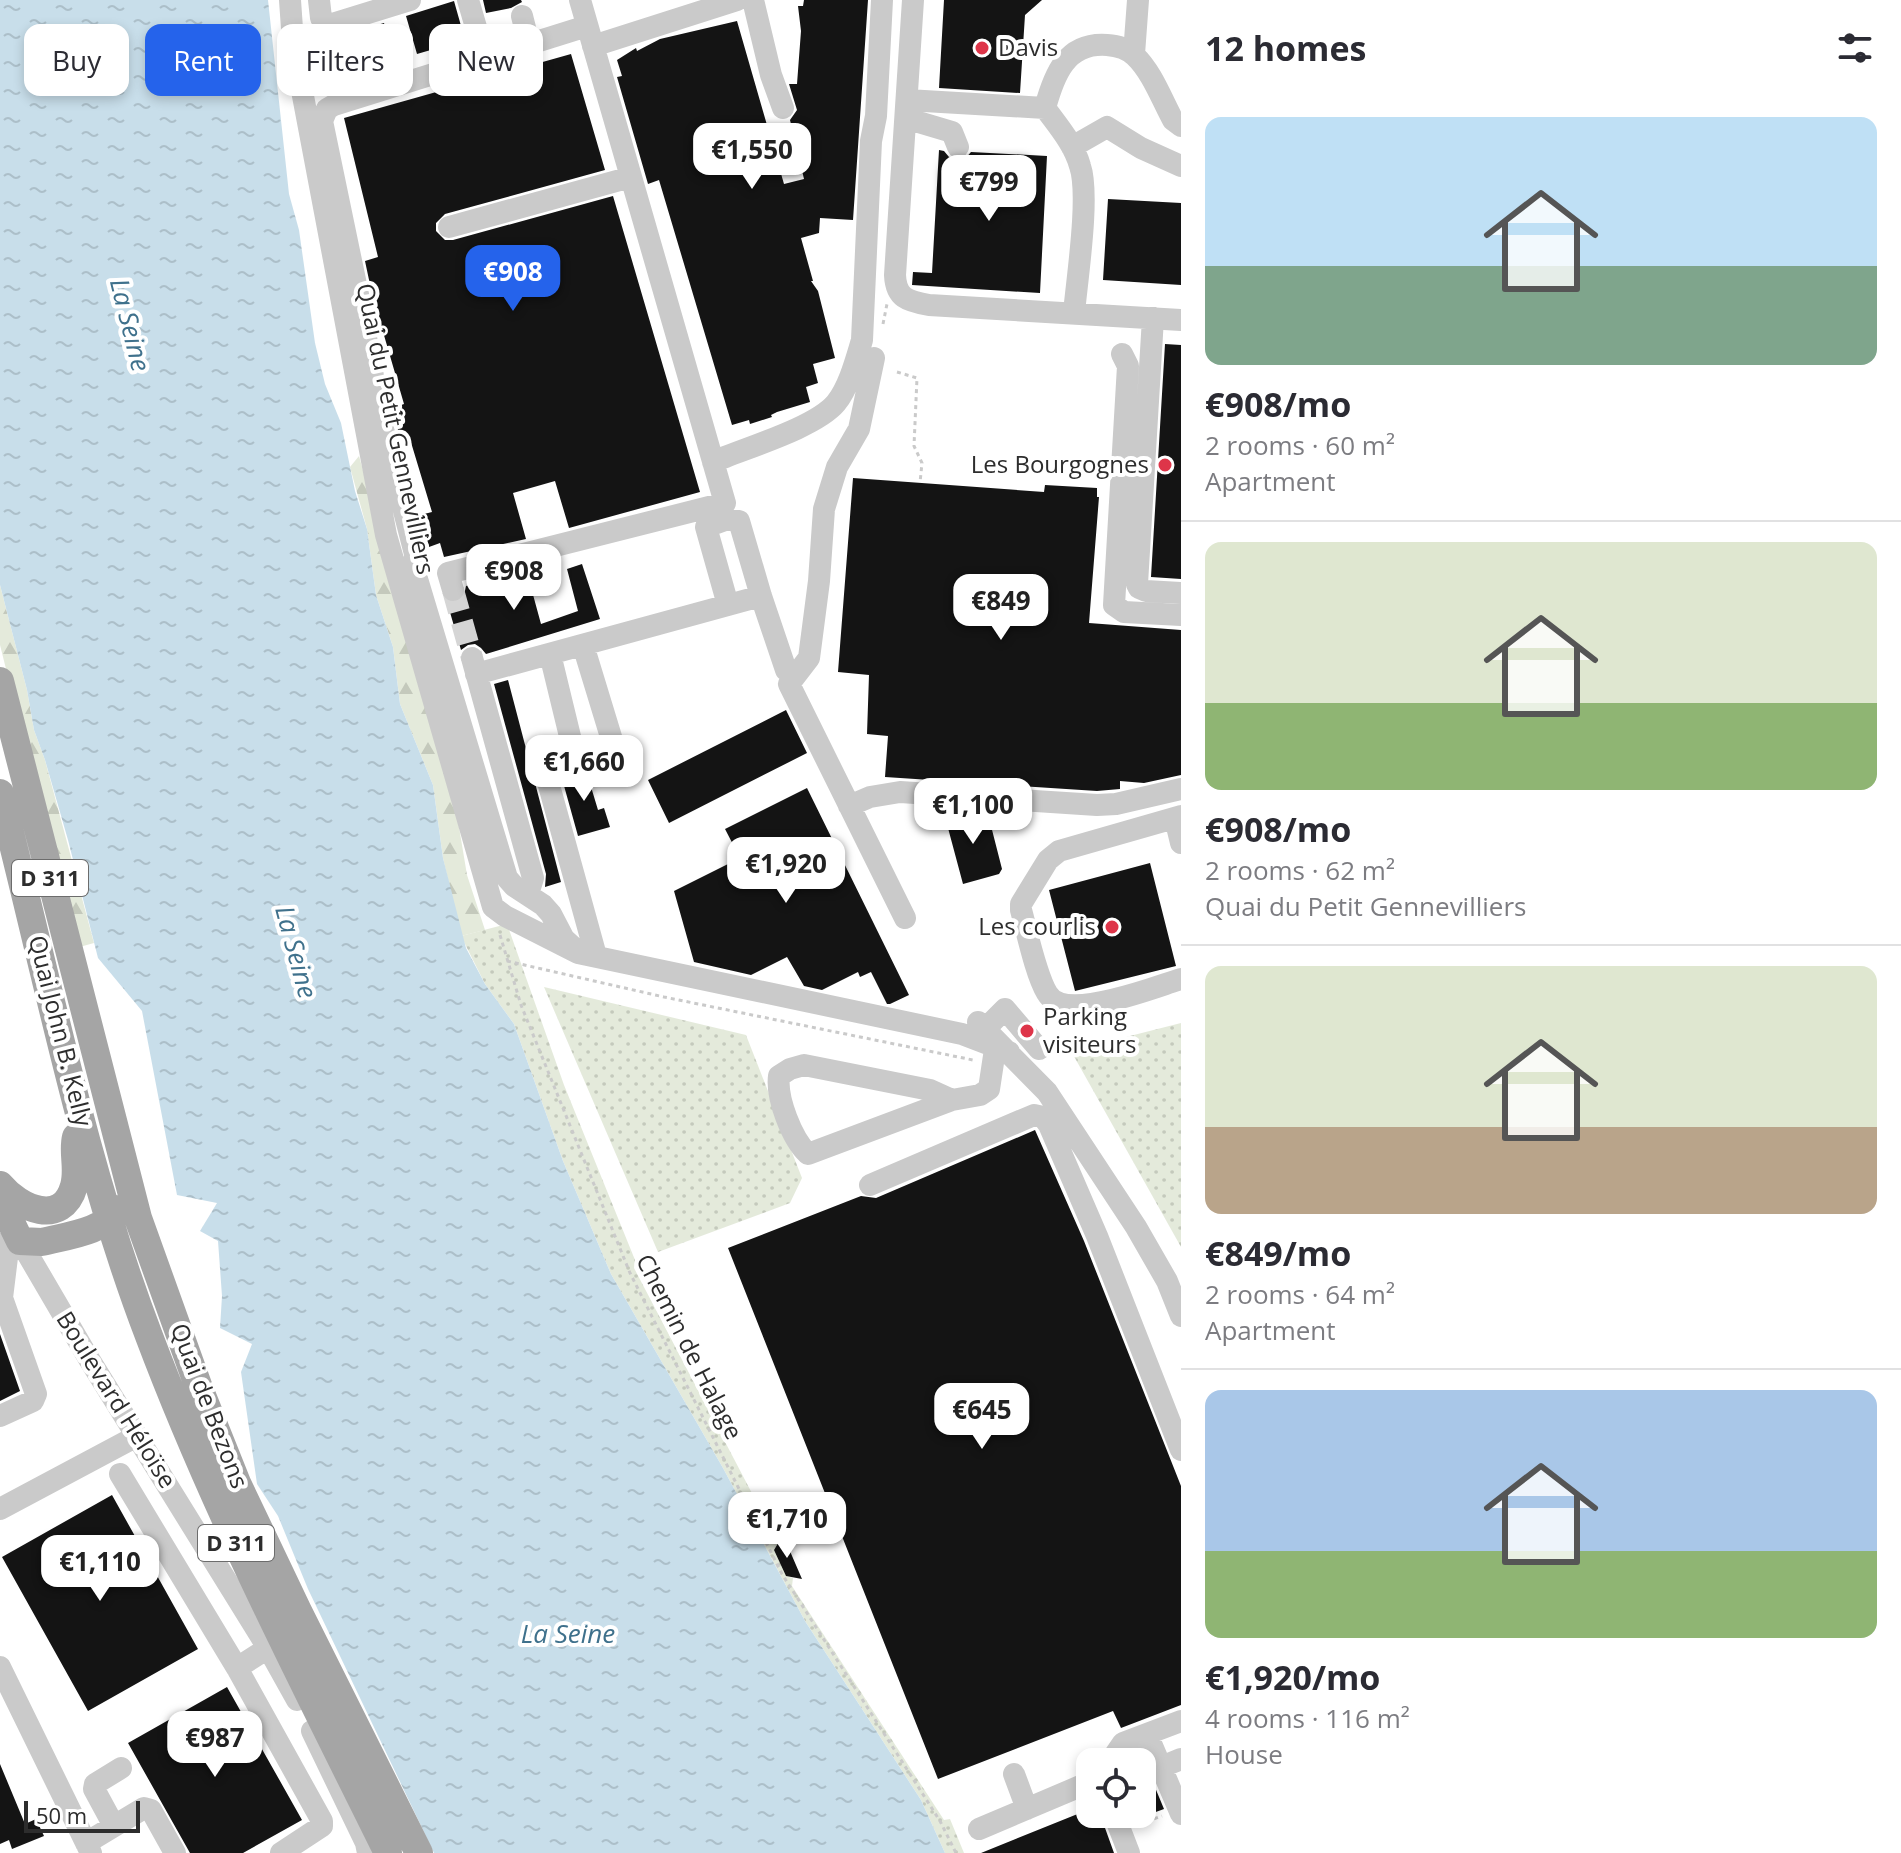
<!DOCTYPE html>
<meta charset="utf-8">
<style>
body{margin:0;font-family:"Open Sans",sans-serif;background:#f7f7f7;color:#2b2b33;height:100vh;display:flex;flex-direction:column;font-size:30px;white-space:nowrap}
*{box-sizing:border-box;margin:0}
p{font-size:26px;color:#7c7c81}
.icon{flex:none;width:44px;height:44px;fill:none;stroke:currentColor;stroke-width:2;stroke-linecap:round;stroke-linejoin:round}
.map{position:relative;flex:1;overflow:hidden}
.panel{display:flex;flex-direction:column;background:#fff;width:720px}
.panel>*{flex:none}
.top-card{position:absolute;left:24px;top:24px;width:760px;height:72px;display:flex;gap:16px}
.buttons{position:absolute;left:1076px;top:1748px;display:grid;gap:16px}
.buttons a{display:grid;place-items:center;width:80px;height:80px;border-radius:16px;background:#fff;box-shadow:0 4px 12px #0003;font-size:40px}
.scale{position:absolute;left:24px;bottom:20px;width:116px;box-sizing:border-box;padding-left:8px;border:4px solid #2d2d2d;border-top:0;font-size:22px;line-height:28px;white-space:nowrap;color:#2d2d2d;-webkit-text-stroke:6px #fff;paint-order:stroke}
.price{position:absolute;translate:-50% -68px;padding:0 18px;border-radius:16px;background:#fff;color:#222;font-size:26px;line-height:52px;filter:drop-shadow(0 2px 4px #0008)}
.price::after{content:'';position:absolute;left:50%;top:48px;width:24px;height:18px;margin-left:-12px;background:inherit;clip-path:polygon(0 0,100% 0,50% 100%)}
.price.current{background:#2563eb;color:#fff}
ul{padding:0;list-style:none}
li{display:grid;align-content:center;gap:16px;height:424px;padding:0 24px}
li+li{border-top:2px solid #e1e1e2}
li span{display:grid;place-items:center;height:248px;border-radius:16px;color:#555}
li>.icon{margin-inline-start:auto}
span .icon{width:144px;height:144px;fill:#fffc;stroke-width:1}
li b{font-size:34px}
h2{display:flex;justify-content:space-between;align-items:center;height:96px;padding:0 24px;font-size:34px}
.tag{padding:0 28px;border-radius:16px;background:#fff;box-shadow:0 4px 12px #0003;font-size:28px;line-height:72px}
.tag.current{background:#2563eb;color:#fff}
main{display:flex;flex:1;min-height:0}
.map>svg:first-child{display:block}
</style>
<main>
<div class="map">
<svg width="1181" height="1853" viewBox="0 0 1181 1853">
<defs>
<pattern id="forest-firs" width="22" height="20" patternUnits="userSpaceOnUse" patternTransform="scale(2)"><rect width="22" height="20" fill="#e4eadb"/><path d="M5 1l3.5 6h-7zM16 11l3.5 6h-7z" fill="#c4c9bc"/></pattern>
<pattern id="park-dots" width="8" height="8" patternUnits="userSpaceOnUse" patternTransform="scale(2)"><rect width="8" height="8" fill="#e4eadb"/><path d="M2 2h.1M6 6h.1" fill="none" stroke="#c4c9bc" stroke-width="1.8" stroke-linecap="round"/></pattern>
<pattern id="water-ripples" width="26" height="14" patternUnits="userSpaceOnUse" patternTransform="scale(2)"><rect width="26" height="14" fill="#c8deea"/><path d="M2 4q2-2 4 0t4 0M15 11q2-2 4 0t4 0" fill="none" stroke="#acbfc9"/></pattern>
</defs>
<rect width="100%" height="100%" fill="#fff"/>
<path fill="url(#forest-firs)" d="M 359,456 L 455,803 L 467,875 L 485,930 L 461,936 L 443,858 L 433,785 L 400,704 L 393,647 L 376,595 L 367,529 L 350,467 Z
M 0,585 L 27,690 L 34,730 L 45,760 L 94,943 L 76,948 L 0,645 Z"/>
<path fill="url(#park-dots)" d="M 507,924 L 564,1085 L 635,1260 L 634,1268 L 778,1543 L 774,1550 L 786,1576 L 793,1578 L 792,1586 L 944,1820 L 950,1819 L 964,1853 L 945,1853 L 921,1800 L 805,1621 L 723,1468 L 611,1274 L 563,1161 L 514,1024 L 485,984 L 461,936 Z
M 544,987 L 746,1035 L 802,1178 L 790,1203 L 658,1252 Z
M 1181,1023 L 1181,1247 L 1071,1051 Z"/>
<path fill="url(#water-ripples)" d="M 0,0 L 268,0 L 289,194 L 299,230 L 315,343 L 325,384 L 341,423 L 355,491 L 367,529 L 376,595 L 393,647 L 400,704 L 433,785 L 443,858 L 466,948 L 485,984 L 514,1024 L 563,1161 L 611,1274 L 723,1468 L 805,1621 L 921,1800 L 945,1853 L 434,1853 L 308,1589 L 278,1516 L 257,1484 L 241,1372 L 252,1344 L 220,1328 L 222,1296 L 218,1241 L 200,1231 L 217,1203 L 177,1195 L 142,1011 L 98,958 L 68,840 L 45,760 L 34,730 L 27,690 L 0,585 Z"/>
<path fill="#141414" d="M 483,0 L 521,0 L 522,2 L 511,8 L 486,13 Z
M 804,0 L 868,0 L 853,220 L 820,218 L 819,233 L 801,238 L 813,281 L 811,281 L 818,291 L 835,358 L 813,364 L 818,383 L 806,387 L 810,402 L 777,412 L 771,415 L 772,417 L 750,424 L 749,420 L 732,425 L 659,180 L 648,184 L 617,77 L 622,76 L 617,60 L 636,48 L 637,51 L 660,39 L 737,21 L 784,184 L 804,179 L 790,120 L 797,110 L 789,84 L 797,84 L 801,31 L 798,6 L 803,6 Z
M 944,0 L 1042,0 L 1025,15 L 1020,93 L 939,88 Z
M 454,1 L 465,40 L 417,54 L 406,16 Z
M 384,23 L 395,60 L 351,73 L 340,36 Z
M 571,54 L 605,170 L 445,214 L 436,223 L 436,231 L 445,240 L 453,240 L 613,196 L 700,492 L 569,528 L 555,481 L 513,493 L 526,539 L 444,557 L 440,543 L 429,547 L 420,515 L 432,512 L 410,439 L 401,442 L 395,418 L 393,408 L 404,404 L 372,294 L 365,261 L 378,257 L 344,118 Z
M 939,150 L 944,151 L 949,157 L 957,161 L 964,160 L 971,152 L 1047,156 L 1040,293 L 912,285 L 913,272 L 932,273 Z
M 1108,199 L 1181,203 L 1181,285 L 1103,280 Z
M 1165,344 L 1181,345 L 1181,579 L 1151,577 Z
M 853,478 L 1044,492 L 1045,485 L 1097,488 L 1097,497 L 1099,497 L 1089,623 L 1181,630 L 1181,775 L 1144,783 L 1120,781 L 1120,789 L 1097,791 L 885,777 L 888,736 L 867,734 L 869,675 L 838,672 Z
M 582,564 L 600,619 L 486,654 L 481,648 L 475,644 L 468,645 L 461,650 L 447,602 L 456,604 L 463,600 L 466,586 L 526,569 L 541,624 L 578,611 L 567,569 Z
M 508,680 L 561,882 L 545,887 L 546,874 L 494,684 Z
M 786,710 L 807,753 L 669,823 L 648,780 Z
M 585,767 L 598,810 L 604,808 L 610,827 L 578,836 L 561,775 Z
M 807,788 L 909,995 L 890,1004 L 887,1004 L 871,972 L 860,977 L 858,972 L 822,990 L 804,986 L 787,957 L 751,975 L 694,962 L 674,891 L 740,858 L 725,829 Z
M 959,810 L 968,811 L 971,823 L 989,818 L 1002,869 L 999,874 L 963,884 L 948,828 L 943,829 L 940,815 Z
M 1150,863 L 1176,966 L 1075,991 L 1049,890 Z
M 1035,1130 L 1084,1241 L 1181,1486 L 1181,1705 L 1121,1728 L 1113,1711 L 938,1779 L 728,1248 L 861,1196 L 876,1198 Z
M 0,1334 L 20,1391 L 0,1401 Z
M 112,1495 L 198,1649 L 88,1711 L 2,1557 Z
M 783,1535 L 802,1579 L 786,1576 L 774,1550 Z
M 227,1687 L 302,1820 L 243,1853 L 190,1853 L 128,1743 Z
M 0,1764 L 25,1824 L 36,1819 L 44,1836 L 12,1849 L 9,1840 L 0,1844 Z
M 1154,1785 L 1164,1809 L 1142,1817 L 1142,1789 Z
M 1090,1809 L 1090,1814 L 1100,1814 L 1114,1853 L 981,1853 Z"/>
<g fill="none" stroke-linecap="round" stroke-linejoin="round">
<path stroke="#d5d5d5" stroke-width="22" stroke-dasharray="22 11" stroke-linecap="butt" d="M 453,590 L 472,658"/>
<path stroke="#cacaca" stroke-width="3" stroke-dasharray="4 4" stroke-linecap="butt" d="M 883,324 L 887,304
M 897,372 L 917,378 L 914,446 L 922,463 L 920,483
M 500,935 L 521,1005 L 630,1273 L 782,1574 L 940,1821 L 956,1853
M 507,961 L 664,997 L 973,1060
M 1139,1824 L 1162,1816"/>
<path stroke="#cacaca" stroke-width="22" d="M 290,0 L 293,43 L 386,535 L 493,907 L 505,916 L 578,953 L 962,1034 L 1009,1052
M 319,0 L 321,18 L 329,25 L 410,0
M 468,0 L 485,58
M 753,0 L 771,75 L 783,108
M 913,0 L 895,275 C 896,298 907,301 929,305 L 1181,320
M 522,16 L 529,44
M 593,46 L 737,0
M 1134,54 L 1138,0
M 1045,108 C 1058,126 1074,144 1080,166 C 1090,195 1077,279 1074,313
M 958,147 L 952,132 L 915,121 L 907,100 L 1045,108 C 1054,75 1066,42 1107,45 C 1118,46 1127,48 1135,56 C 1152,72 1162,100 1173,120 L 1181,126
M 1072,147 L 1107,127 L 1141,148 L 1181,166
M 449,227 L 631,177
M 1153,318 L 1137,584 L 1139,588 L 1146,591 L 1181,593
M 1122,354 L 1128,366 L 1114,605 L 1124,612 L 1181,615
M 874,358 L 859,429 L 837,467 L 824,509 L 819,581 L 809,658 L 789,684 L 905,918
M 713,462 C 745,448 815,428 836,403 C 849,387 856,360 862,340 L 871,141 L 876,116 L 882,0
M 453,590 L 448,573 L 725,503 L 580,0
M 728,605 L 706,527 L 728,519 L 739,521 L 761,596 L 786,670
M 583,645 L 615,750
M 550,654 L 575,757 L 548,764 L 545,771 L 596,956
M 472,658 L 533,878 L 528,894
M 476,674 L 761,596
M 849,806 L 870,797 L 900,792 L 1097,805 L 1116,804 L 1181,789
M 1181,816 L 1059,851 L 1048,860 L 1021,904 L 1021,910 C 1027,932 1036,975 1047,993 C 1064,1024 1154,987 1181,979
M 1175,818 L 1181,843
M 575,949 L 564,939 L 551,914 L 543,905 L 514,886 L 507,878 L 414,569 L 415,554 L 381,421 L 360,304 L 322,121 L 327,109 L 334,105 L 587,26
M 978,1022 L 1047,1092 L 1136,1227 L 1167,1281 L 1181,1316
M 985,1029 L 1005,1009 L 1039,1049
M 952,1100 L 930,1090 L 804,1065 L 790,1069 L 779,1076 C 776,1098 792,1139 808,1154 L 952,1100 L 980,1095 L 989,1089 L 994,1056
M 870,1185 L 1034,1115 L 1043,1117 L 1049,1125 L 1097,1236 L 1181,1450
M 0,1244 L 20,1241 L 89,1359 L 268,1648 L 297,1700
M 0,1416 L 33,1401 L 36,1394 L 2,1298 L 9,1241
M 120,1474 L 237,1668 L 268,1648
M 0,1509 L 137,1436
M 0,1667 L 91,1853
M 237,1668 L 322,1821 L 322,1826 L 281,1853
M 312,1731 L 366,1843 L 368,1853
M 1147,1734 L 1181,1814
M 1110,1762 L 1123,1743 L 1181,1721
M 1014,1774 L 1027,1809
M 1142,1775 L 1181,1759
M 1114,1814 L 1129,1853
M 114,1826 L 94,1789 L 95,1784 L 121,1768
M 979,1829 L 1090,1782
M 86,1843 L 144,1808 L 151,1810 L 175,1853"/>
<path stroke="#a5a5a5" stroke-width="28" d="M 0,681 L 138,1218 L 199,1388 L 237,1483 L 298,1611 L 419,1853
M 0,793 C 47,974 82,1161 149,1336 C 216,1514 304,1683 388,1853
M 0,1185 C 19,1208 62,1228 74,1186 C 79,1169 72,1152 76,1137
M 0,1200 L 20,1241 L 42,1242 C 70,1235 102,1232 120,1209"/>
</g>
<g fill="#de3549" stroke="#fff" stroke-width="3">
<circle cx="982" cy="48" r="8"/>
<circle cx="1165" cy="465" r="8"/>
<circle cx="1112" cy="927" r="8"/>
<circle cx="1027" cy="1031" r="8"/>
</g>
<g text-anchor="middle" stroke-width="8" stroke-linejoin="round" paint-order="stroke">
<g fill="#fff" stroke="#6c6c6c" stroke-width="2">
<rect x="12" y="860" width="76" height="36" rx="6"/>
<rect x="198" y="1525" width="76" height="36" rx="6"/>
</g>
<g font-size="22" font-weight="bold" fill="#2d2d2d">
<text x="50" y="886">D 311</text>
<text x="236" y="1551">D 311</text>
</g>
<g font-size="24" fill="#2d2d2d" stroke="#fff" text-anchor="start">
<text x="998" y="56">Davis</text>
<text x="1149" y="473" text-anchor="end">Les Bourgognes</text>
<text x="1096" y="935" text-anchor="end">Les courlis</text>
<text x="1043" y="1025">Parking<tspan x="1043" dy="28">visiteurs</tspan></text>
</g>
<g font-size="24" fill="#2d2d2d" stroke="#fff">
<text transform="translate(395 429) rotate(78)" y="8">Quai du Petit Gennevilliers</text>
<text transform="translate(60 1031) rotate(76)" y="8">Quai John B. Kelly</text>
<text transform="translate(689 1347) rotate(63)" y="8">Chemin de Halage</text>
<text transform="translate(116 1400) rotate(58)" y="8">Boulevard Héloïse</text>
<text transform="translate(209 1406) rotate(69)" y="8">Quai de Bezons</text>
</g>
<g font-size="26" font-style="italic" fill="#3f718c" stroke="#fff">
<text transform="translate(130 325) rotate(76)" y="9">La Seine</text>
<text transform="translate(296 952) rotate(75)" y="9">La Seine</text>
<text x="568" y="1643">La Seine</text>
</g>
</g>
</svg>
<div class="buttons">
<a><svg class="icon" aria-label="locate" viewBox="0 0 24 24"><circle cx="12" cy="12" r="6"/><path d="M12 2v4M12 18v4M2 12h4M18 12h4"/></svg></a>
</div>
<div class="scale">50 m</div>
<b class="price" style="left:752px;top:191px">€1,550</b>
<b class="price" style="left:989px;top:223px">€799</b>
<b class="price current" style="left:513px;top:313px">€908</b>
<b class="price" style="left:514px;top:612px">€908</b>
<b class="price" style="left:1001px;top:642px">€849</b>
<b class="price" style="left:584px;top:803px">€1,660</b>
<b class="price" style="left:973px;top:846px">€1,100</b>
<b class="price" style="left:786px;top:905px">€1,920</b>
<b class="price" style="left:982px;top:1451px">€645</b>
<b class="price" style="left:787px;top:1560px">€1,710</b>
<b class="price" style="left:100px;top:1603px">€1,110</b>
<b class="price" style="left:215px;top:1779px">€987</b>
<div class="top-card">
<a class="tag">Buy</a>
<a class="tag current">Rent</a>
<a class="tag">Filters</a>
<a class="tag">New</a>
</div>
</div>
<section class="panel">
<h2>12 homes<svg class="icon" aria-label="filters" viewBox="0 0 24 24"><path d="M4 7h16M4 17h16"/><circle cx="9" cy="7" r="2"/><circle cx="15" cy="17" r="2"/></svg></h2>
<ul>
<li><span style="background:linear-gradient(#bfe0f5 60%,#7fa58c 0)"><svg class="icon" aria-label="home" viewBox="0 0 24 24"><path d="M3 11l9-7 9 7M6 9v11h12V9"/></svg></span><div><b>€908/mo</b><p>2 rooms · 60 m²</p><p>Apartment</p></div></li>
<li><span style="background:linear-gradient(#dfe7d0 65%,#8fb573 0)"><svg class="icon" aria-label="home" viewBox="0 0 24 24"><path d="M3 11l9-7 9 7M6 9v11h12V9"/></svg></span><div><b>€908/mo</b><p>2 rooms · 62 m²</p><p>Quai du Petit Gennevilliers</p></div></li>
<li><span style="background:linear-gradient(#dfe7d0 65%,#b9a48a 0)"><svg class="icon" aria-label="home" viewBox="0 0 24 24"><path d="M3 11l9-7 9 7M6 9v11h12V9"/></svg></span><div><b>€849/mo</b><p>2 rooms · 64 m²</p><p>Apartment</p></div></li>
<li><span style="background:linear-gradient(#a9c7e8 65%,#8fb573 0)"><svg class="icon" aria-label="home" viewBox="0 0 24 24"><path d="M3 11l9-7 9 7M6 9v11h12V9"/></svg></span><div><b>€1,920/mo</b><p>4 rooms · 116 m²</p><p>House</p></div></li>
</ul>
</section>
</main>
